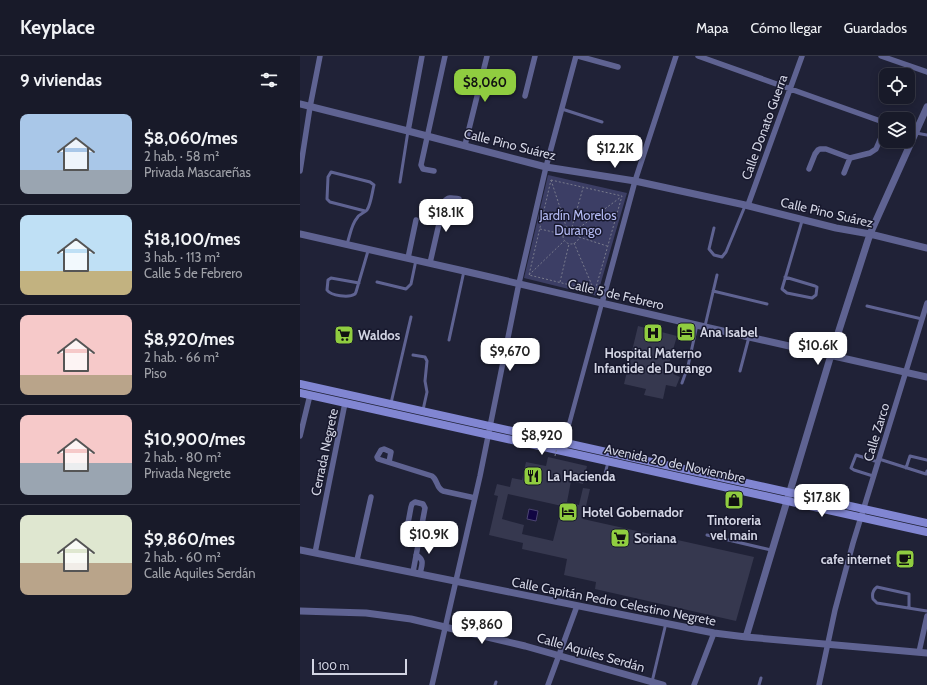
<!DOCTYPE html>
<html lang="es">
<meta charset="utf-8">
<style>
body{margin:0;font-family:Cabin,sans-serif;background:#252735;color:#f1f3f6;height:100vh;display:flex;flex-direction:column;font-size:15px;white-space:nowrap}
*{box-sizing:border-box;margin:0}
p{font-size:13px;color:#9fa1a8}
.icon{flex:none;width:22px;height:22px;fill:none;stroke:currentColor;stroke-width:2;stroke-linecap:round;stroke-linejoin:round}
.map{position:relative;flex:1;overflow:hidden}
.side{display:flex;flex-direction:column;background:#181a29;width:300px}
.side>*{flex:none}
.buttons{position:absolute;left:579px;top:12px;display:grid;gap:8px}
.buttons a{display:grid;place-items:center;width:36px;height:36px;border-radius:8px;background:#181a29;box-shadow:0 2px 10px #0003,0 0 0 1px #363846;font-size:20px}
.scale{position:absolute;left:12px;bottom:10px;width:95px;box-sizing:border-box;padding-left:4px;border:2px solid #d2d4e3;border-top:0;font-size:11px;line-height:14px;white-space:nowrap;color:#d2d4e3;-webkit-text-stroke:3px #17182d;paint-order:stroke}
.price{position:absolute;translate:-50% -34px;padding:0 9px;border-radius:8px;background:#fff;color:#222;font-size:13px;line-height:26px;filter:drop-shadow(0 1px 2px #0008)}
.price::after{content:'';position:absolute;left:50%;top:24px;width:12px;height:9px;margin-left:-6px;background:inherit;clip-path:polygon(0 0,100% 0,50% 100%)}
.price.current{background:#90cd40;color:#111}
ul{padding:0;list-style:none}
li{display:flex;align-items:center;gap:12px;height:100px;padding:0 20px}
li+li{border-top:1px solid #363846}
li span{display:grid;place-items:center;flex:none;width:112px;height:80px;border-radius:8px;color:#555}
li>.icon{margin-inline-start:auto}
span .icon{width:48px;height:48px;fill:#fffc;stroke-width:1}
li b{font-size:17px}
h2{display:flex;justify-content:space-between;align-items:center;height:48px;padding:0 20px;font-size:17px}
header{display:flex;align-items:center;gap:24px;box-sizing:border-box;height:56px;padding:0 20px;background:#181a29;border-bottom:1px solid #363846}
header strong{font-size:19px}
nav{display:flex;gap:22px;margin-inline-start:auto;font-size:14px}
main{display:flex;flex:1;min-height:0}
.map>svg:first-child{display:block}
</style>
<header>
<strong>Keyplace</strong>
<nav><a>Mapa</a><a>Cómo llegar</a><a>Guardados</a></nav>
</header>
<main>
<section class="side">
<h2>9 viviendas<svg class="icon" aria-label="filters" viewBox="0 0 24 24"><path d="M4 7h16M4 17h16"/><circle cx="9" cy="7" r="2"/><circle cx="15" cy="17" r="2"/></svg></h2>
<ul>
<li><span style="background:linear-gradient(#a9c7e8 70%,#9aa5b1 0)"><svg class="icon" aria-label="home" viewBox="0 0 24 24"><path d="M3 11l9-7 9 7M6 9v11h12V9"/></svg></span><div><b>$8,060/mes</b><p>2 hab. · 58 m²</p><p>Privada Mascareñas</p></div></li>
<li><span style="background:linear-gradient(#bfe0f5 70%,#c2b280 0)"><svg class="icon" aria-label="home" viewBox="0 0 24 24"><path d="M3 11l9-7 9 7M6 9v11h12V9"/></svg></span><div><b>$18,100/mes</b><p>3 hab. · 113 m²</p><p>Calle 5 de Febrero</p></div></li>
<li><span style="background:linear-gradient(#f6c9c9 75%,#b9a48a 0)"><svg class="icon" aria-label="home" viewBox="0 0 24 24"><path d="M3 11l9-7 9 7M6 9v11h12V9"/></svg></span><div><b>$8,920/mes</b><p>2 hab. · 66 m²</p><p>Piso</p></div></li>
<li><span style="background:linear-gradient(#f6c9c9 60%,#9aa5b1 0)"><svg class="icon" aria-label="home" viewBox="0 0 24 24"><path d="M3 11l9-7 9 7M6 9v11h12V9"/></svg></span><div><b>$10,900/mes</b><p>2 hab. · 80 m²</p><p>Privada Negrete</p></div></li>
<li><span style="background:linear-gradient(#dfe7d0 60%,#b9a48a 0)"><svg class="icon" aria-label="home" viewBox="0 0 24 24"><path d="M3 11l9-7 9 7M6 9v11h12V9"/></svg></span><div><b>$9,860/mes</b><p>2 hab. · 60 m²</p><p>Calle Aquiles Serdán</p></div></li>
</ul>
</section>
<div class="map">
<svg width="627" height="629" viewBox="0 0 627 629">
<rect width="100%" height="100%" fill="#202237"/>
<path fill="#3c3e65" d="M 248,119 L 327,137 L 297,240 L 224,222 Z"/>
<path fill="#110542" stroke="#4b4372" d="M 229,453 L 238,455 L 236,465 L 227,463 Z"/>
<path fill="#36384f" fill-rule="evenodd" d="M 338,270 L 377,280 L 368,311 L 376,313 L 373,318 L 380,321 L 376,331 L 366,329 L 363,343 L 344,339 L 346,333 L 324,328 Z
M 248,401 L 287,410 L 283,428 L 271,425 L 267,446 L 279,449 L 283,432 L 290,433 L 283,463 L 454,501 L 436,565 L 295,533 L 296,526 L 264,519 L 267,503 L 222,493 L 223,487 L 189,479 L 198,440 L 194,439 L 197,428 L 210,431 L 212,422 L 222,424 L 226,406 L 246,410 ZM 208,438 L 262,450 L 253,485 L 222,478 L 224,469 L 202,463 Z"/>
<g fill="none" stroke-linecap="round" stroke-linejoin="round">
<path stroke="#787a8c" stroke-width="1" stroke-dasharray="2 2" stroke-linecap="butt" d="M 251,124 L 322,140 L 295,235 L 229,219 Z
M 251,124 L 267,173
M 272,171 L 283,132
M263 180a8 8 0 1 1 16 0a8 8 0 1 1-16 0Z
M 240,173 L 262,178
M 276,174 L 321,141
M 279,181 L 307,190
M 274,187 L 294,234
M 229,219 L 264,185
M 260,226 L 269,188"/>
<path stroke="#5f6392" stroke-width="3" d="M 262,53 L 302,66
M 616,77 L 627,79
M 100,126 L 108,75
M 414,172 L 409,193 L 414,199 L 422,201 L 426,196 L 445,150
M 47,188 C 50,180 51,169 57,162 C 59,158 64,157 67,154 C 71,148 72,137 74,129 L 70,126 L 31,116 L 28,121 L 27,143 L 30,146 L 65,155
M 485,221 L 515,230 L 517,231 L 516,239 L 512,242 L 487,237 L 482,233 L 502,165
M 77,226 L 106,233 L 111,228 L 116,204
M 59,227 L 31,222 L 28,224 L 27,234 C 31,240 49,242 55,238 L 56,236 L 68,195
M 413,235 L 467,248
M 567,250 L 622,263
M 405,270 L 417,219
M 149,284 L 164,215
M 113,299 L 125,301 L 127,305 L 125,325 L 127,336 L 123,354
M 440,315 L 449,281
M 382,327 L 388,310 L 397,269
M 91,347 L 111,261
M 579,403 L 626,418 L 627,415
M 606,412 L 610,400 L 627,404
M 573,420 L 554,414 L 551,412 L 556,399 L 578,406
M 304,422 L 308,406
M 407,479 L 471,494
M 609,552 L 609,538 L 577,531 C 573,534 572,539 573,543 L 577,547 L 627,555
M 352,626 L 366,567
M 195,629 L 196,626
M 459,629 L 461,622"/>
<path stroke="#5f6392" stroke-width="4.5" d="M 264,387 L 302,247"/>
<path stroke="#5f6392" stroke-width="5.5" d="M 278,0 L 318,11
M 398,0 L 586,67
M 581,0 L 627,16
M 225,40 L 235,0
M 108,75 L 122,0
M 608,75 L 615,78
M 165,89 L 187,0
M 509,113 L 515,98 L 518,94 L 520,93 L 526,93 L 550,102 L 570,97 L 576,93 L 586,70
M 0,115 L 10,51 L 20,0
M 134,115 L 123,113 L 121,109 L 145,0
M 544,117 L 550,102
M 448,149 L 502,0
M 108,202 L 116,164
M 130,207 L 144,146 C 148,140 153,142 159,143
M 302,247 L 335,125 L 376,0
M 0,380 L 10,339
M 89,406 L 91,396 L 84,393 L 81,394 L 77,401 L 78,403 L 132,420 C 138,424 136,432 143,435 L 175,442
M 15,497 L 45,347
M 116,499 C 125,504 122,508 120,518
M 57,504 L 71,441
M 113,516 L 125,452 L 123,448 L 115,446 L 112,448 L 111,451 L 106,478 L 108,481 L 119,484
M 619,596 L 627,560
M 132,629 L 180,420 L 219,227 L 246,111 L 276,0
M 248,629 L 277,550
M 394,629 L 414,577
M 519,629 L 535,554 L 553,487 L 627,247"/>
<path stroke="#5f6392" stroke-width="7" d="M 0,48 L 108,75 L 246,111 L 335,125 L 445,149 L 536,172 L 570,178 L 627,192
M 0,178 L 164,215 L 405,271 L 627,321
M 0,494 L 414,577 L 446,581 L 627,597
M 0,555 L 66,557 L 111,563 L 225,590 L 363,629
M 446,581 L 531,299 L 570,178 L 627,51"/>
<path stroke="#8186d2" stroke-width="8" d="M 0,328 L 627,467
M 0,337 L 627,476"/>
<path stroke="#787a8c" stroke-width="1" stroke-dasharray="2 2" stroke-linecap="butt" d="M 255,400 L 259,382"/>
</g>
<defs>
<g id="hotel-square" transform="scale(1)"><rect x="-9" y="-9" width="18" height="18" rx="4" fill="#90cd40" stroke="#17182d"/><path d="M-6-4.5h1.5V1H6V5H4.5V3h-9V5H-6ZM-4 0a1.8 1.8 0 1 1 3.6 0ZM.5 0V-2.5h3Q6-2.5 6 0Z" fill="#111"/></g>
<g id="hospital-square" transform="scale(1)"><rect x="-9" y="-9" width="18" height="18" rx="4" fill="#90cd40" stroke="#17182d"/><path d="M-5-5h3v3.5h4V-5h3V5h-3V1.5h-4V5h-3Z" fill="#111"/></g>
<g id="supermarket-square" transform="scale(1)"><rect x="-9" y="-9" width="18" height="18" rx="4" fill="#90cd40" stroke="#17182d"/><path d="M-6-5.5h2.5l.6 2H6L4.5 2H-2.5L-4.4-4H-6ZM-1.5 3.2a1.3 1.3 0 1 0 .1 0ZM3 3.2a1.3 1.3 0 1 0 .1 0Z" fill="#111"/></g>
<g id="restaurant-square" transform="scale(1)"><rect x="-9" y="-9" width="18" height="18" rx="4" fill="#90cd40" stroke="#17182d"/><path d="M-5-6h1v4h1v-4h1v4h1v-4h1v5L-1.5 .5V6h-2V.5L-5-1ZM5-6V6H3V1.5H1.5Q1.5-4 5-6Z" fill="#111"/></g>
<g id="shop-square" transform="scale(1)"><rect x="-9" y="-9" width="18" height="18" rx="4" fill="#90cd40" stroke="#17182d"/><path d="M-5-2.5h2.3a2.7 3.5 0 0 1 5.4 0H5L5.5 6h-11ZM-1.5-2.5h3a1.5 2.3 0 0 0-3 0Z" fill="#111"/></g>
<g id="cafe-square" transform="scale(1)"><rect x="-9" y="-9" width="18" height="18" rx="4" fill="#90cd40" stroke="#17182d"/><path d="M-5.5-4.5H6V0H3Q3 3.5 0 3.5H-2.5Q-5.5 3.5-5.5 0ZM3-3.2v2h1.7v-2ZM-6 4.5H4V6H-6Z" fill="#111"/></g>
</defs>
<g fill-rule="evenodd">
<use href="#hotel-square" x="386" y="276"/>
<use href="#hospital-square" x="353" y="277"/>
<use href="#supermarket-square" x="44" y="279"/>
<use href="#restaurant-square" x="233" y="420"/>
<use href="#shop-square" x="434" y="444"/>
<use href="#hotel-square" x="268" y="456"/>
<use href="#supermarket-square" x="320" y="482"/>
<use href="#cafe-square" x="605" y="503"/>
</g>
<g text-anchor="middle" stroke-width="3" stroke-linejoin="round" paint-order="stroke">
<g font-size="13" fill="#d2d4e3" stroke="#17182d">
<text transform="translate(464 71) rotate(-70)" y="5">Calle Donato Guerra</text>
<text transform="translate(210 88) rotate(14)" y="5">Calle Pino Suárez</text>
<text transform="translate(527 156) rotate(13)" y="5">Calle Pino Suárez</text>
<text transform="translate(316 238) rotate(13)" y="5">Calle 5 de Febrero</text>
<text transform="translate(576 376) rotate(-73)" y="5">Calle Zarco</text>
<text transform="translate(24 396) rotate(-78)" y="5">Cerrada Negrete</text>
<text transform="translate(375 407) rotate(12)" y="5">Avenida 20 de Noviembre</text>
<text transform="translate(314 545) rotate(11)" y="5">Calle Capitán Pedro Celestino Negrete</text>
<text transform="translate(291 596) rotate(16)" y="5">Calle Aquiles Serdán</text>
</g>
<g font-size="13" fill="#b4baf3" stroke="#17182d">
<text x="278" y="164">Jardín Morelos<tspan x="278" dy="15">Durango</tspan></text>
</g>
<g font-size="13" font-weight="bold" fill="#d2d4e3" stroke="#17182d" text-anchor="start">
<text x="400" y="281">Ana Isabel</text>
<text x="58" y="284">Waldos</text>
<text x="353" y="302" text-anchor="middle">Hospital Materno<tspan x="353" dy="15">Infantide de Durango</tspan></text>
<text x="247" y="425">La Hacienda</text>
<text x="282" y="461">Hotel Gobernador</text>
<text x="434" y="469" text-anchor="middle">Tintoreria<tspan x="434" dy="15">vel main</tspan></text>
<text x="334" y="487">Soriana</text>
<text x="591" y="508" text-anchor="end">cafe internet</text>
</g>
</g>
</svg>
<div class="buttons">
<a><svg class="icon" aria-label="locate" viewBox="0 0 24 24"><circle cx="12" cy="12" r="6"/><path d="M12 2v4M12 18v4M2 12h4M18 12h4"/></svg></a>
<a><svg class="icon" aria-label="layers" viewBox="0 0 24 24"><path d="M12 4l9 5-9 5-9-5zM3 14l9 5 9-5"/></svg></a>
</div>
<div class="scale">100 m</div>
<b class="price current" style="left:185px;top:47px">$8,060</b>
<b class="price" style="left:315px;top:113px">$12.2K</b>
<b class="price" style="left:146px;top:177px">$18.1K</b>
<b class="price" style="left:518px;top:310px">$10.6K</b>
<b class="price" style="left:210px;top:316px">$9,670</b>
<b class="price" style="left:242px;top:400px">$8,920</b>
<b class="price" style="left:522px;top:462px">$17.8K</b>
<b class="price" style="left:129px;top:499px">$10.9K</b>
<b class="price" style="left:182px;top:589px">$9,860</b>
</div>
</main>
